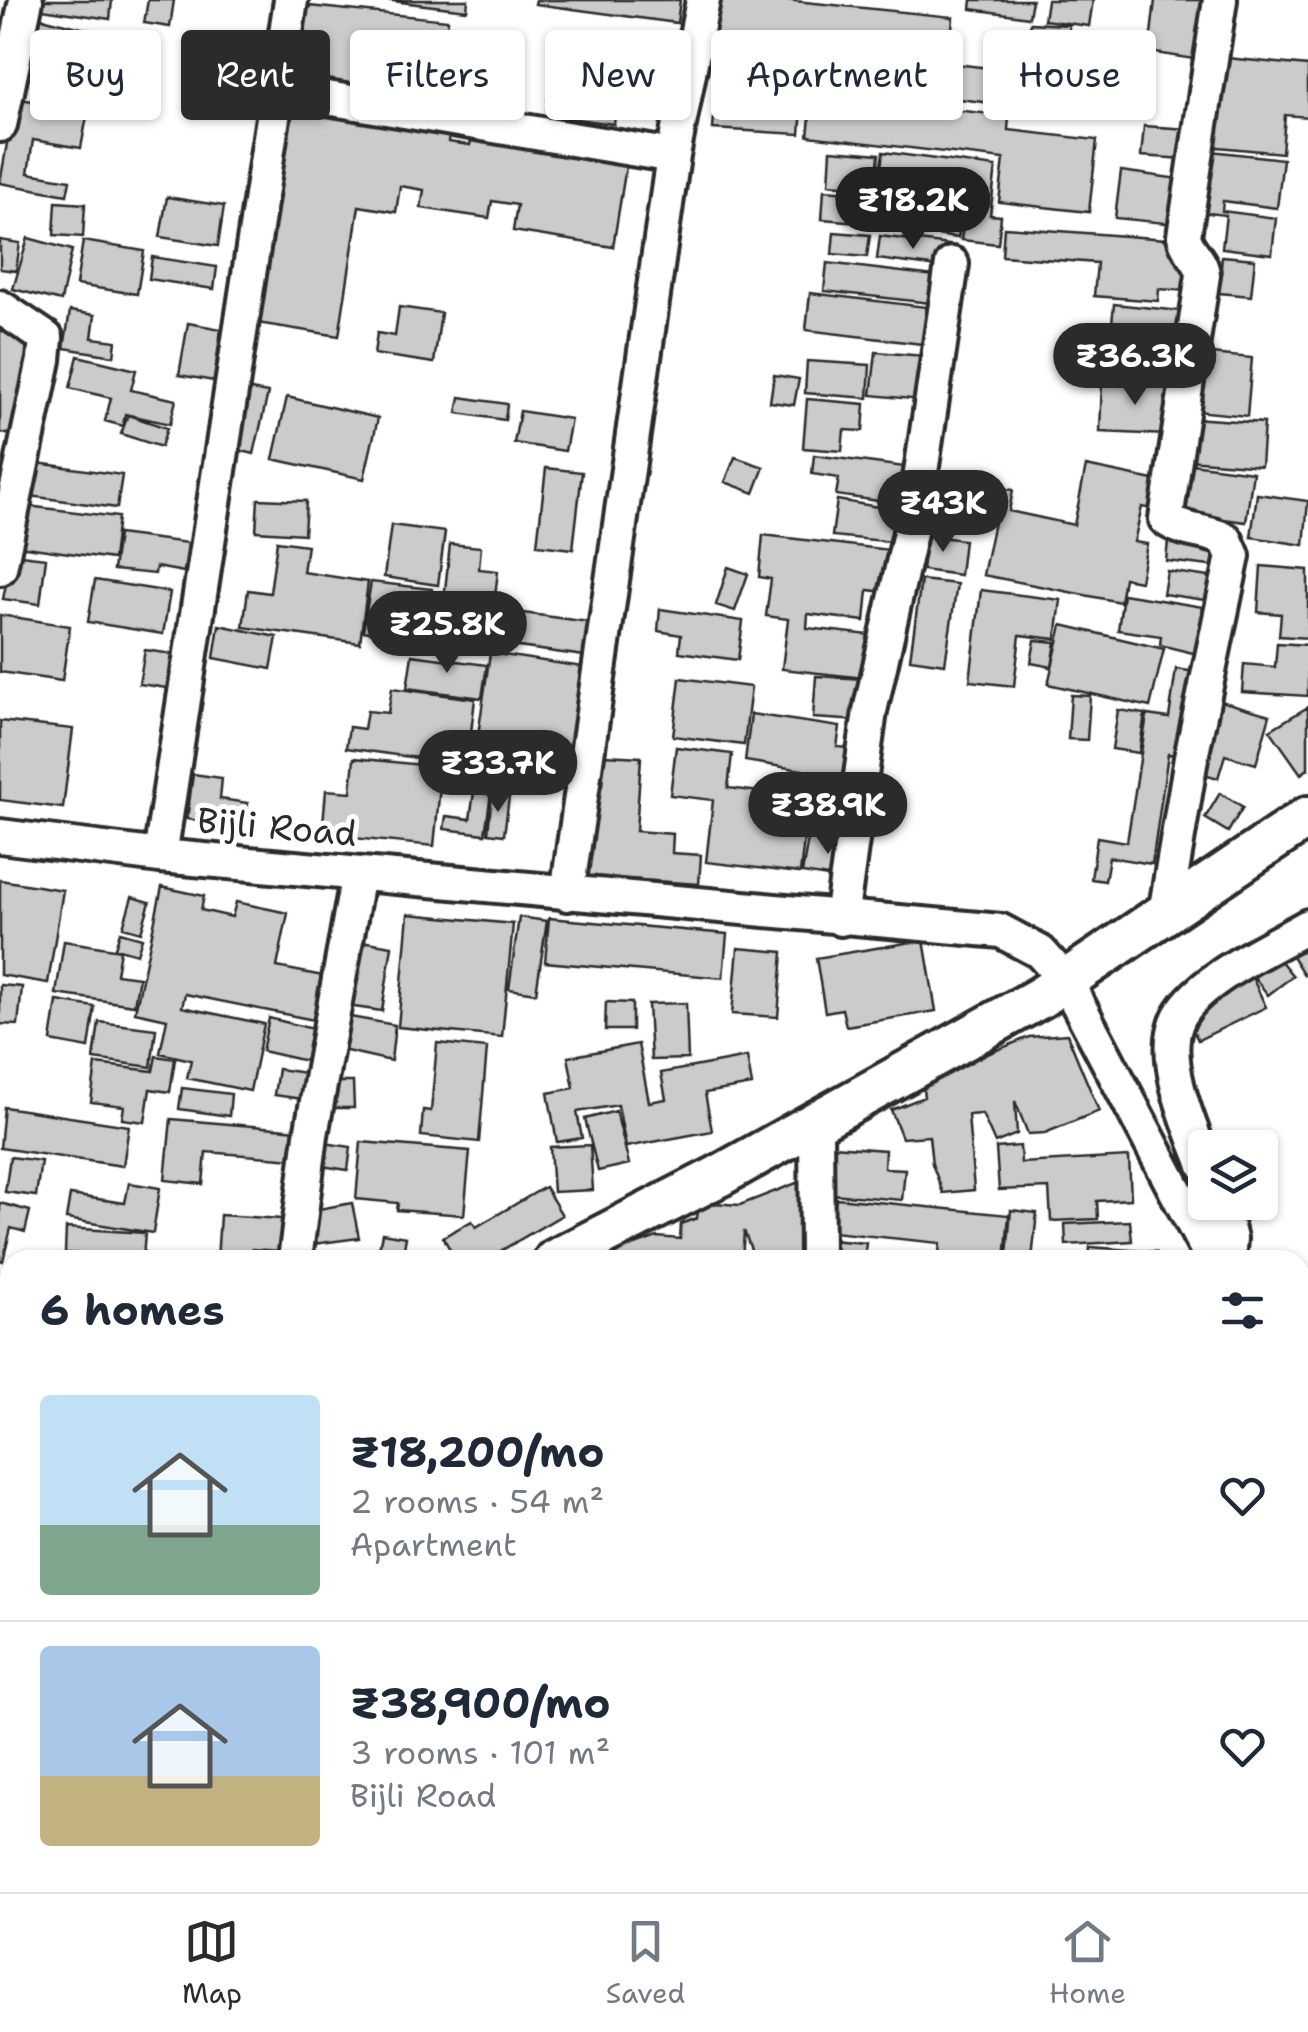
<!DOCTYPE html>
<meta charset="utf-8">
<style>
body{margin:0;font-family:"Shantell Sans",sans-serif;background:#f6f6f7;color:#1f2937;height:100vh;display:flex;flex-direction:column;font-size:38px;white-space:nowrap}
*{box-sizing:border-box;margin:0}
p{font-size:32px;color:#747a83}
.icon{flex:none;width:55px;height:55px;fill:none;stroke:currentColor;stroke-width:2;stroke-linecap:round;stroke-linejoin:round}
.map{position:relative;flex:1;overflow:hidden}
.drawer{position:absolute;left:0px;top:1250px;width:1310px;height:642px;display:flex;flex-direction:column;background:#fff;border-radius:30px 30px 0 0;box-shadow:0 2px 8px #0004}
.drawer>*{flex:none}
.banner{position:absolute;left:30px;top:30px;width:1250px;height:90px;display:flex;gap:20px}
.fabs{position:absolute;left:1188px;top:1130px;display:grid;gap:20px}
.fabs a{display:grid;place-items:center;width:90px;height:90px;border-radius:10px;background:#fff;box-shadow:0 2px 8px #0004;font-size:50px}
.price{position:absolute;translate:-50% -85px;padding:0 22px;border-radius:35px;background:#2b2b2b;color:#fff;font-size:32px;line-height:65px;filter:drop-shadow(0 2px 5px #0008)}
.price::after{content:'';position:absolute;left:50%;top:60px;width:30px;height:22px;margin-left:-15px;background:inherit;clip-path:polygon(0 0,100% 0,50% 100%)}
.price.on{background:#222;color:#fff}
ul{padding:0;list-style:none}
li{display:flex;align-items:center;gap:30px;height:250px;padding:0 40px}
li+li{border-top:2px solid #e0e1e3}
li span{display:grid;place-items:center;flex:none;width:280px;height:200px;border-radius:10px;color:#555}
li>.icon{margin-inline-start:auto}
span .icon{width:120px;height:120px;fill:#fffc;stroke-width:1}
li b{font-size:42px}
h2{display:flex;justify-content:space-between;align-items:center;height:120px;padding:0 40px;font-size:42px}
.tag{padding:0 35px;border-radius:10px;background:#fff;box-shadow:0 2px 8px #0004;font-size:35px;line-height:90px}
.tag.on{background:#2b2b2b;color:#fff}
.menu{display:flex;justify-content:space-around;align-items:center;height:140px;border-top:2px solid #e0e1e3;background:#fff;font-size:28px;color:#747a83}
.menu a{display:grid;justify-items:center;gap:5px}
.menu .on{color:#2b2b2b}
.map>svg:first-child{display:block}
</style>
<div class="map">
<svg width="1308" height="1892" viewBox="0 0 1308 1892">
<rect width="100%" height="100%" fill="#fff"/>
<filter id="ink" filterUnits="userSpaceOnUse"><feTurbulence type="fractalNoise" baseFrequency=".01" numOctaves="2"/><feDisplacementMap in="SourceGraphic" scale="20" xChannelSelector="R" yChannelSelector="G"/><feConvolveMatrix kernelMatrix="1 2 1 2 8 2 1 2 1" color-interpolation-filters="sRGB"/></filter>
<g filter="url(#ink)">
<path fill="#cbcbcb" stroke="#2b2b2b" stroke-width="2.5" d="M 44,0 L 112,0 L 110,19 L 42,9 Z
M 148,0 L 174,0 L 170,27 L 144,23 Z
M 384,0 L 468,0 L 467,10 Z
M 536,0 L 680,0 L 677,23 L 535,4 Z
M 695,0 L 785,0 L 953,17 L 950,53 L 890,46 L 888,71 L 812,63 L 813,51 L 692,38 Z
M 972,0 L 1032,0 L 1029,17 L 971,9 Z
M 1047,0 L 1093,0 L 1089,26 L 1044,20 Z
M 1155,0 L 1212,0 L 1201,60 L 1149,52 Z
M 299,5 L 448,20 L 438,95 L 291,80 Z
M 38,17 L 93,31 L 87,53 L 32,39 Z
M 1030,23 L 1069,25 L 1068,51 L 1029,49 Z
M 726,45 L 805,53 L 800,91 L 722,82 Z
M 1206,56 L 1308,66 L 1308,117 L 1285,115 L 1282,153 L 1197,145 Z
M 35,57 L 132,71 L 126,108 L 56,98 L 58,83 L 32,79 Z
M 562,62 L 621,70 L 614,124 L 546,115 L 549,90 L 558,91 Z
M 895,62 L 932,65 L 929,100 L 893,97 Z
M 947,63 L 1048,75 L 1046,90 L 1025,88 L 1023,107 L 943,97 Z
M 845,72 L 888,77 L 884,102 L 1009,116 L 1008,130 L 1097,140 L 1089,212 L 999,202 L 1004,159 L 808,136 L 812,98 L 841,102 Z
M 716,90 L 803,95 L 800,134 L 713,129 Z
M 15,98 L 88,111 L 81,148 L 33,140 L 28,173 L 70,180 L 67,195 L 0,183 Z
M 287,98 L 451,124 L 448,142 L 470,145 L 473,130 L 628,154 L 613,247 L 513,231 L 517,205 L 492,201 L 489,218 L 421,208 L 424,190 L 400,186 L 396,212 L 359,206 L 339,336 L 251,322 Z
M 1144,126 L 1188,129 L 1184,159 L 1141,156 Z
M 831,150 L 879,154 L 876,188 L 829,184 Z
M 1211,151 L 1283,159 L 1277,208 L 1223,201 L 1222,211 L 1276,218 L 1272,254 L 1222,248 L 1226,215 L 1199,212 Z
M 883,152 L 996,167 L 990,215 L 1001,216 L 998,244 L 961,240 L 966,202 L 931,197 L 926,234 L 873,227 Z
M 1121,171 L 1179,179 L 1175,224 L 1115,218 Z
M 824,190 L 873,194 L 871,223 L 822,219 Z
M 167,197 L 224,206 L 218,246 L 160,237 Z
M 56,202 L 85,204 L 83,237 L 54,235 Z
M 933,208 L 962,213 L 958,238 L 929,234 Z
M 1004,227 L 1206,242 L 1203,292 L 1159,289 L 1158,301 L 1094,296 L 1097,263 L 1002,256 Z
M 834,232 L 870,235 L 867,257 L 832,254 Z
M 880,236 L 950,245 L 947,268 L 877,259 Z
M 28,238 L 72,250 L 61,301 L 13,289 Z
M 0,240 L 20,243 L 16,271 L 0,269 Z
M 83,241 L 144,251 L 137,294 L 76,285 Z
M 1222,256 L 1255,259 L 1251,296 L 1219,293 Z
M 152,257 L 217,267 L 214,289 L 149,279 Z
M 827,263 L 952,278 L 949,305 L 824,291 Z
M 810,293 L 943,309 L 939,346 L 806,330 Z
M 1114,304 L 1191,312 L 1188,337 L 1161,335 L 1160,348 L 1110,342 Z
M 399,307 L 441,313 L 434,363 L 374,354 L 377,333 L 395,336 Z
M 70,311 L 95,315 L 92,338 L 116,341 L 114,356 L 64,348 Z
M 188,323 L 221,329 L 214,381 L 179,375 Z
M 0,325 L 42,339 L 23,439 L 0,432 Z
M 1112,346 L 1186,351 L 1185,376 L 1111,372 Z
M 876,352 L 936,357 L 931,401 L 871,395 Z
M 1201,353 L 1252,358 L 1247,416 L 1195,411 Z
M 78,356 L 136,370 L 131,390 L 176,400 L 170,424 L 125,414 L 123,426 L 105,421 L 111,398 L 70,388 Z
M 807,361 L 870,365 L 868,398 L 805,393 Z
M 774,375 L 799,379 L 794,405 L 770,402 Z
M 1102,380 L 1170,383 L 1168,435 L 1100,432 Z
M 245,389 L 268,393 L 254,454 L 234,449 Z
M 287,397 L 378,418 L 364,479 L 273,459 Z
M 460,397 L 507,404 L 505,420 L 457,413 Z
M 807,399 L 865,404 L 863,431 L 844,430 L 842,451 L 803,448 Z
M 520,411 L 571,419 L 565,451 L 514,443 Z
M 128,415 L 167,428 L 161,447 L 121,434 Z
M 1192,418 L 1264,423 L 1261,466 L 1188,460 Z
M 814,455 L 905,467 L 900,504 L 836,495 L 839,478 L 812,474 Z
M 735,457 L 764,467 L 754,493 L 725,482 Z
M 37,463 L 122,475 L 117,508 L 30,496 Z
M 1192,464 L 1253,472 L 1246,522 L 1186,514 Z
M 1086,466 L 1173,484 L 1167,512 L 1142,507 L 1134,542 L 1147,544 L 1140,581 L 1124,578 L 1120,602 L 983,575 L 1001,488 L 1013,490 L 1009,511 L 1074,525 Z
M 546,468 L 582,472 L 573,549 L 537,545 Z
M 1257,494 L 1308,501 L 1304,545 L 1251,537 Z
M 258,499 L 306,501 L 304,534 L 256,531 Z
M 837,500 L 896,510 L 893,542 L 832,536 Z
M 27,506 L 118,517 L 113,559 L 18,546 Z
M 391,525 L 445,532 L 438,585 L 384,577 Z
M 1169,531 L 1232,538 L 1228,568 L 1166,561 Z
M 118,534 L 188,543 L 184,572 L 156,567 L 155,574 L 113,570 Z
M 763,535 L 898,551 L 893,593 L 868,590 L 865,621 L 808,614 L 807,628 L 879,636 L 874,679 L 782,669 L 788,619 L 766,616 L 771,579 L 759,577 Z
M 926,535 L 964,540 L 960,575 L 922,570 Z
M 277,541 L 307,545 L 303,572 L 368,582 L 360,643 L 243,627 L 248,590 L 270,593 Z
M 450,544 L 481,547 L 479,569 L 498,571 L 494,605 L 444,600 Z
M 12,554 L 46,558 L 40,604 L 3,599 Z
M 1261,566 L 1308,570 L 1308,638 L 1279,636 L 1281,614 L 1258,612 Z
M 728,567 L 748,574 L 735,611 L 716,605 Z
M 1167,571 L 1216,578 L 1212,601 L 1163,594 Z
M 95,580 L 170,592 L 163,634 L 88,622 Z
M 921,580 L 957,584 L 945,664 L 910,659 Z
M 371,582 L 432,589 L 430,603 L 496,614 L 490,652 L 363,631 Z
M 981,590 L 1061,600 L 1056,639 L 1020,635 L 1014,686 L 970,681 Z
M 1123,594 L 1203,607 L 1197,654 L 1160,645 L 1161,636 L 1118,630 Z
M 660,609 L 743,621 L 738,660 L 679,652 L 681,635 L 658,631 Z
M 501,610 L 589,622 L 585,656 L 496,644 Z
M 0,615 L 70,626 L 62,681 L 0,672 Z
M 219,625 L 277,637 L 271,669 L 214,658 Z
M 1062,625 L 1164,649 L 1150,707 L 1048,684 Z
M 1035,640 L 1056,642 L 1052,667 L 1031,663 Z
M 1277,643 L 1308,645 L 1308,696 L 1242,692 L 1244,664 L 1275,667 Z
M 145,650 L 186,656 L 181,690 L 139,684 Z
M 490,653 L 583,667 L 574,756 L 477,742 Z
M 412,655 L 487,665 L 482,698 L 407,688 Z
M 1176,669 L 1210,674 L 1196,758 L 1168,754 L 1152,864 L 1109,857 L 1105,881 L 1091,879 L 1097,837 L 1127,842 L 1147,715 L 1169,718 Z
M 816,676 L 864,679 L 861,721 L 813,718 Z
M 680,678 L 751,687 L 744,745 L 673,736 Z
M 392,688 L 475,699 L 467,765 L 346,748 L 349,727 L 364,729 L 367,711 L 388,713 Z
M 1071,695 L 1090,696 L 1087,740 L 1068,739 Z
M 1217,700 L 1270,715 L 1256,764 L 1225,755 L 1218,778 L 1197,772 Z
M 1308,707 L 1308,769 L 1301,774 L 1270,730 Z
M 1118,710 L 1145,714 L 1139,753 L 1112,749 Z
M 751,714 L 840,727 L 837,747 L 859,749 L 853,794 L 800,787 L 802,770 L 745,761 Z
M 0,721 L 73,729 L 63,808 L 0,800 Z
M 676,747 L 732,754 L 728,788 L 852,804 L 849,828 L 806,823 L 800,873 L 706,862 L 713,800 L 670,795 Z
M 604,755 L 641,757 L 636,831 L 673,834 L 672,853 L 701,855 L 699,884 L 582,876 L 589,784 L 602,785 Z
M 354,758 L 442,767 L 434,846 L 322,835 L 326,790 L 351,792 Z
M 193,774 L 222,778 L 220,799 L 248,803 L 245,828 L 187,819 Z
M 474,792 L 491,794 L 485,834 L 444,829 L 446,816 L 470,819 Z
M 1220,793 L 1243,807 L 1228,832 L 1205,818 Z
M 492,794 L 509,797 L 504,835 L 488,833 Z
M 809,833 L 854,840 L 848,880 L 802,873 Z
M 0,880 L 63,890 L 48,983 L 0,975 Z
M 162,887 L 204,896 L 201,910 L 232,917 L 236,902 L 288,913 L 277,967 L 328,977 L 319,1021 L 185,994 L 182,1007 L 264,1024 L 250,1091 L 187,1078 L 191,1060 L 160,1053 L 167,1019 L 135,1012 Z
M 132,897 L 150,902 L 141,932 L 123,927 Z
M 408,914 L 513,924 L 502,1037 L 398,1027 Z
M 519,917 L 547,921 L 536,993 L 509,989 Z
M 549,918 L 727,934 L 723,978 L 545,962 Z
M 120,932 L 142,938 L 137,954 L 115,948 Z
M 343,938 L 392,946 L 382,1011 L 333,1004 Z
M 924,940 L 936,1011 L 846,1026 L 842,1009 L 825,1012 L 816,958 Z
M 64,941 L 120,950 L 116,974 L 139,977 L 134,1005 L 56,994 Z
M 1307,947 L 1308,973 L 1304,975 L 1292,956 Z
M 738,948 L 783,952 L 778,1017 L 732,1014 Z
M 1275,954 L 1293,976 L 1268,995 L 1251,973 Z
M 1252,977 L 1266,1007 L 1198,1040 L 1183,1010 Z
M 0,985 L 22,987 L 18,1025 L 0,1024 Z
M 57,1001 L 95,1007 L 89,1048 L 51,1041 Z
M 606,1002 L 632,1003 L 632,1030 L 605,1030 Z
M 686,1003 L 688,1059 L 651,1060 L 648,1004 Z
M 328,1013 L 395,1025 L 391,1061 L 342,1050 L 337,1068 L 262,1051 L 269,1018 L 325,1032 Z
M 99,1022 L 156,1029 L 151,1067 L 94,1059 Z
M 1067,1034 L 1099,1111 L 1045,1133 L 1028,1134 L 1015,1101 L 1017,1134 L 995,1143 L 982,1114 L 968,1115 L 974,1190 L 943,1193 L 932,1164 L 929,1136 L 902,1138 L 891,1110 L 924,1097 L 922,1081 L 1029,1037 Z
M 437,1043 L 487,1048 L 479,1142 L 421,1136 L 423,1110 L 431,1111 Z
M 638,1044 L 649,1102 L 666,1099 L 661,1073 L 747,1057 L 752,1085 L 705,1093 L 712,1131 L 626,1147 L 618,1105 L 577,1112 L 582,1138 L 557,1142 L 548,1093 L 574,1088 L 568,1057 Z
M 156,1056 L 175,1059 L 170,1092 L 150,1089 L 145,1122 L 122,1119 L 124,1106 L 91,1102 L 96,1064 L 153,1071 Z
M 278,1069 L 334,1077 L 331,1103 L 274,1095 Z
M 335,1082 L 353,1082 L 354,1108 L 335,1108 Z
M 182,1088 L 231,1094 L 229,1116 L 179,1109 Z
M 4,1107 L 129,1126 L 123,1166 L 0,1148 Z
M 616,1111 L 629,1164 L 598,1171 L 585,1119 Z
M 171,1119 L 310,1131 L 307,1160 L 206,1152 L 203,1184 L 165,1180 Z
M 311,1141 L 351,1147 L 348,1170 L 308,1164 Z
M 361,1142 L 470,1151 L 464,1215 L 397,1210 L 398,1203 L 356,1199 Z
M 590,1145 L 593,1190 L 553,1192 L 550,1147 Z
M 819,1145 L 885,1150 L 884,1168 L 905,1169 L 902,1200 L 821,1193 L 817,1239 L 866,1243 L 864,1260 L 755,1260 L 744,1231 L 742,1260 L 608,1260 L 608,1255 L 657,1237 L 680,1239 L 681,1224 L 697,1218 L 699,1202 L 740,1205 L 799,1182 L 816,1183 Z
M 1020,1146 L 1021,1163 L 1129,1157 L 1131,1199 L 1097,1201 L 1098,1219 L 1051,1221 L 1049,1188 L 999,1190 L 996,1148 Z
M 10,1157 L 41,1161 L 36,1196 L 5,1192 Z
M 129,1183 L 160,1188 L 153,1233 L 66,1219 L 70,1195 L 125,1203 Z
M 545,1187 L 562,1215 L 485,1260 L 456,1260 L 443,1237 L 472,1221 L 476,1227 Z
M 836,1198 L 1009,1215 L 1005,1260 L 939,1253 L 940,1243 L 832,1232 Z
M 0,1203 L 30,1211 L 25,1232 L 11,1228 L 3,1261 L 0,1260 Z
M 352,1203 L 359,1238 L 305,1245 L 302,1212 Z
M 1011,1210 L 1037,1213 L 1032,1259 L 1007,1256 Z
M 220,1215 L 297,1220 L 295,1252 L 252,1249 L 251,1260 L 217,1260 Z
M 1130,1221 L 1132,1241 L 1066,1245 L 1065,1224 Z
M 66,1228 L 145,1233 L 143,1258 L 65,1253 Z
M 382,1233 L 406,1237 L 402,1260 L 377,1260 Z
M 1090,1247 L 1156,1252 L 1155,1260 L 1089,1260 Z
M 0,1300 L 10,1303 L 10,1350 L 0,1348 Z
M 2,1361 L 10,1361 L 10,1467 L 0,1465 L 0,1404 L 5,1404 Z
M 0,1577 L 10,1603 L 10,1624 L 0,1627 Z
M 0,1672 L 10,1673 L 10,1727 L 0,1727 Z
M 1300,1677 L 1308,1678 L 1308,1702 L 1300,1701 Z
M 1300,1704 L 1308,1706 L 1308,1740 L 1300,1739 Z
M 0,1731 L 10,1732 L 10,1765 L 0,1764 Z
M 1300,1771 L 1308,1772 L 1308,1888 L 1271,1882 L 1300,1882 Z
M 174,1882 L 219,1882 L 216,1892 L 180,1892 L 172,1890 Z
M 267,1882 L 330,1882 L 329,1892 L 266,1892 Z
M 335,1882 L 365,1882 L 364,1892 L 333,1892 Z
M 515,1882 L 550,1882 L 558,1885 L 556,1892 L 513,1892 Z
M 760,1882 L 785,1882 L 784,1892 L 759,1892 Z
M 918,1882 L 949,1882 L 948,1892 L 917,1892 Z
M 952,1882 L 1000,1882 L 999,1892 L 951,1892 Z
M 1001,1882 L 1052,1882 L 1052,1892 L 1000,1892 Z
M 1150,1882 L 1198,1882 L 1198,1892 L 1149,1892 Z
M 1203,1886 L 1251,1889 L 1251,1892 L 1202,1892 Z"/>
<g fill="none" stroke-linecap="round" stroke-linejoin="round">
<g stroke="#2b2b2b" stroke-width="40">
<path id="minor" d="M 279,90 L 673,156
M 0,125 L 26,0
M 0,307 L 46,338 L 44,360 L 0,568
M 0,836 L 160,856 L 1001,931 L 1040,952 L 1066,981 L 1212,1260
M 160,856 L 291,0
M 567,894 L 673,156 L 703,0
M 1165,914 L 1191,758 L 1233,556 L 1226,540 C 1207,530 1182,532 1166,519 L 1203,275 C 1202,259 1187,252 1184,236 L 1220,0
M 841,919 L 870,711 L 916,506 L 952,264
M 816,1122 L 817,1260
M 1205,1165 C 1191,1128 1161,1062 1177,1022 C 1192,982 1272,947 1308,926
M 1221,1202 L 1230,1239 L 1228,1260
M 295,1260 L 311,1135 L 358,874
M 1300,1393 L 1308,1405
M 1300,1463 L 1308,1476
M 1300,1559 L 1308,1539
M 468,1892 L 470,1882"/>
</g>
<g stroke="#2b2b2b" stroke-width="48">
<path id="major" d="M 555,1260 L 719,1176 L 1041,997 L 1308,817
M 0,1529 L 10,1524"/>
</g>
<use href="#minor" stroke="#fff" stroke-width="32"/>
<use href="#major" stroke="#fff" stroke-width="40"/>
</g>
</g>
<g text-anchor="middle" stroke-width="10" stroke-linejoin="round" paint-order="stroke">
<g font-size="35" fill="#2b2b2b" stroke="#fff">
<text transform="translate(277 827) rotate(5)" y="12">Bijli Road</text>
</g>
</g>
</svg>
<div class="fabs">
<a><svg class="icon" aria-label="layers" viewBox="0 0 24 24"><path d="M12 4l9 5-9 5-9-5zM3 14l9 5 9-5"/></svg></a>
</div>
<b class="price on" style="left:913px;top:252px">₹18.2K</b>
<b class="price" style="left:1135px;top:408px">₹36.3K</b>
<b class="price" style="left:943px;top:555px">₹43K</b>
<b class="price" style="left:447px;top:676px">₹25.8K</b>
<b class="price" style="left:498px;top:815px">₹33.7K</b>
<b class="price" style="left:828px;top:857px">₹38.9K</b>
<div class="banner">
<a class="tag">Buy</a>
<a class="tag on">Rent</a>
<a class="tag">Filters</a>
<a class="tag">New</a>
<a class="tag">Apartment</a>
<a class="tag">House</a>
</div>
<section class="drawer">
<h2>6 homes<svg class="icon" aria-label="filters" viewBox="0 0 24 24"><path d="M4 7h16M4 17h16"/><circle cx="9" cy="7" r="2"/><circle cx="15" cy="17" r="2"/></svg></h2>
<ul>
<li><span style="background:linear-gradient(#bfe0f5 65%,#7fa58c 0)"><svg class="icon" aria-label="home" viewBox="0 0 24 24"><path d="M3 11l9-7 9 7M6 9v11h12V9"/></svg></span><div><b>₹18,200/mo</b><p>2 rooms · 54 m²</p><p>Apartment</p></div><svg class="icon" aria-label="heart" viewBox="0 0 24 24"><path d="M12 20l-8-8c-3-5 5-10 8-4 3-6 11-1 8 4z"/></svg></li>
<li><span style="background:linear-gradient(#a9c7e8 65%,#c2b280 0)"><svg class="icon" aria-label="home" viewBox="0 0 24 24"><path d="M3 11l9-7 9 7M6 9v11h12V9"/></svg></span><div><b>₹38,900/mo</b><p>3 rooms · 101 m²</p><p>Bijli Road</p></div><svg class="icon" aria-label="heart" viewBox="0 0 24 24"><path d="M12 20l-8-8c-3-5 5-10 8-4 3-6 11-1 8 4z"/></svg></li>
</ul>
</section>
</div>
<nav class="menu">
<a class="on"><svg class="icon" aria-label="map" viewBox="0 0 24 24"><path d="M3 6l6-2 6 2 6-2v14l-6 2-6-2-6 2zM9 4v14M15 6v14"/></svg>Map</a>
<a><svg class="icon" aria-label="saved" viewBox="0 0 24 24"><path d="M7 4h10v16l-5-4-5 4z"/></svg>Saved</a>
<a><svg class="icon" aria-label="home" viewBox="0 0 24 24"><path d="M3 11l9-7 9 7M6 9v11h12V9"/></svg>Home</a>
</nav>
